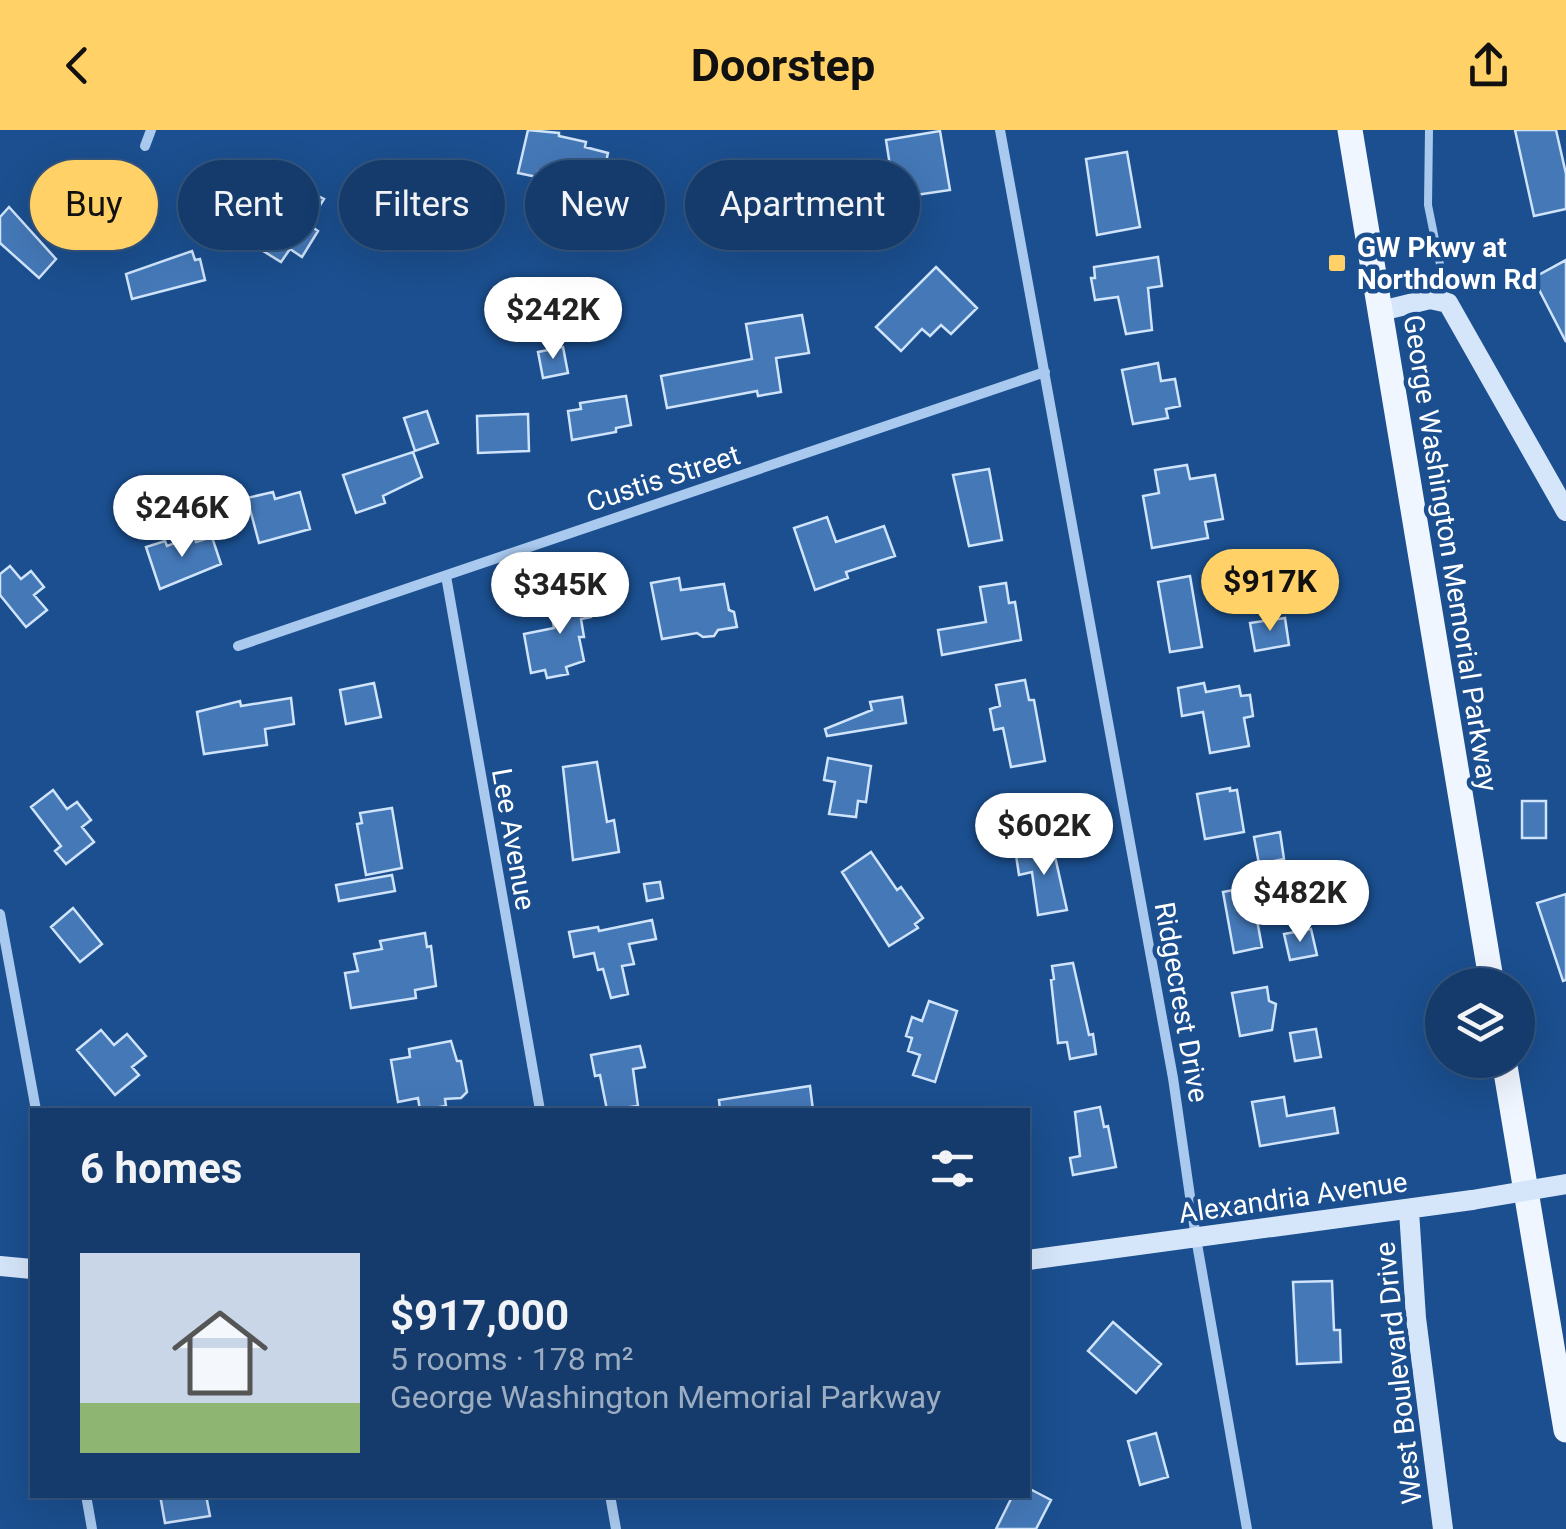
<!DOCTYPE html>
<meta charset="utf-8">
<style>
body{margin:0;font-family:Roboto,sans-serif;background:#1d4271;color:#f1f3f6;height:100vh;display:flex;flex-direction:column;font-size:38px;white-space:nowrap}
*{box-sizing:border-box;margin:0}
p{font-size:32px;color:#9dadc1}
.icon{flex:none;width:55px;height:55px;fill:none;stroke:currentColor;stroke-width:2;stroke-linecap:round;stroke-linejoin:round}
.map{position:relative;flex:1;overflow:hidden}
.side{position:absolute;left:30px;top:978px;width:1000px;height:390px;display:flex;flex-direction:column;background:#143b6b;border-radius:0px;box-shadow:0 10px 40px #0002,0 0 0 2px #33557e}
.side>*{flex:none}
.banner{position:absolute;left:30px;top:30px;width:1000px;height:90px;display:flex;gap:20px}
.buttons{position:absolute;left:1425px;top:838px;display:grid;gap:20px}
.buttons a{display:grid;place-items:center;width:110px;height:110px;border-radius:50%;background:#143b6b;box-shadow:0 10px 40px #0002,0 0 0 2px #33557e;font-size:50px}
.price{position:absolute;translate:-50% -85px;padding:0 22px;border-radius:35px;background:#fff;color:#222;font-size:32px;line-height:65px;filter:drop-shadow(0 2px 5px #0008)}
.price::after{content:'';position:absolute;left:50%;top:60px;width:30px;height:22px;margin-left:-15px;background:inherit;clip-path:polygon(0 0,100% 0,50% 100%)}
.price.current{background:#ffd166;color:#111}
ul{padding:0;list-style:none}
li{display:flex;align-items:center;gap:30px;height:250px;padding:0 50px}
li+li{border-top:2px solid #33557e}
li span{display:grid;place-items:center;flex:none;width:280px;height:200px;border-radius:0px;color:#555}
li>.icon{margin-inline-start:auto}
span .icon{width:120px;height:120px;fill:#fffc;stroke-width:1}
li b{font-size:42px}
h2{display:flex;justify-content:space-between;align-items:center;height:120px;padding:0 50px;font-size:42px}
.chip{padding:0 35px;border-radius:45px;background:#143b6b;box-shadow:0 10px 40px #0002,0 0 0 2px #33557e;font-size:35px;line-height:90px}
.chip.current{background:#ffd166;color:#111}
header{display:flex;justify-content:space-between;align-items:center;height:130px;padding:0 50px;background:#ffd166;color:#111;font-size:45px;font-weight:700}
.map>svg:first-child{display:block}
</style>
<header><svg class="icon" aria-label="back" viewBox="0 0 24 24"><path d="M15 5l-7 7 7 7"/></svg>Doorstep<svg class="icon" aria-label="share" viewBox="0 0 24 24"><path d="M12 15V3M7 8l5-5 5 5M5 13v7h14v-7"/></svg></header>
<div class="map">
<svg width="1566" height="1399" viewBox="0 0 1566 1399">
<rect width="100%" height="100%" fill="#1b4f8f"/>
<path fill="#4478b7" stroke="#cfe3fa" stroke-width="2.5" d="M 528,0 L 559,3 L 559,6 L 586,12 L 585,17 L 608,23 L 603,46 L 554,34 L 551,45 L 538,42 L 537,47 L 518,43 Z
M 1515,0 L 1556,0 L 1566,44 L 1566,79 L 1534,86 Z
M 940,1 L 950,60 L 895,68 L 886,10 Z
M 1127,22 L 1140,97 L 1097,105 L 1086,29 Z
M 302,58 L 324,69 L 308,94 L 318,101 L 302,127 L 290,119 L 281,132 L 255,116 L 273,87 L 276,89 L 283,78 L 287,80 Z
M 9,77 L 56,129 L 39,148 L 0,113 L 0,87 Z
M 192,121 L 195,130 L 200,129 L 205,150 L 132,169 L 126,144 Z
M 1158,127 L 1162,156 L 1148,158 L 1152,200 L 1126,204 L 1118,167 L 1095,170 L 1091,148 L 1095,148 L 1094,137 Z
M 1566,130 L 1566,212 L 1533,148 Z
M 936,137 L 977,178 L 951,204 L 941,195 L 930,206 L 922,199 L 901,221 L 876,197 Z
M 802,185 L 809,223 L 776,228 L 781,262 L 758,266 L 757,261 L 667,278 L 661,246 L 752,229 L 746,194 Z
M 563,217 L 568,243 L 543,248 L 538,222 Z
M 1158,233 L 1161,251 L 1175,249 L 1180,276 L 1166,279 L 1168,288 L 1133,294 L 1122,240 Z
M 626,266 L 631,295 L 616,298 L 616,302 L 572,310 L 568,281 L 581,279 L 580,273 Z
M 427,281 L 438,313 L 415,321 L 404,288 Z
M 528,284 L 529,321 L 478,323 L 477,286 Z
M 413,322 L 422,347 L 383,366 L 385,373 L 356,383 L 343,345 Z
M 1187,335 L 1190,349 L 1215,345 L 1223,389 L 1205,392 L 1208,408 L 1152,418 L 1143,366 L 1159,363 L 1155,340 Z
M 989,339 L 1002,410 L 969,416 L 953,345 Z
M 273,362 L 275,369 L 300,362 L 310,399 L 259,413 L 247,368 Z
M 827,387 L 836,412 L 884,396 L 895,426 L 846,442 L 848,448 L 815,460 L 794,398 Z
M 194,406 L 196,412 L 212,407 L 221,434 L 160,459 L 146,417 L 165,411 L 167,416 Z
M 10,436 L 21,449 L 31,441 L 44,457 L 34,465 L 47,480 L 26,497 L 0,465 L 0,444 Z
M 1190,446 L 1202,517 L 1170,522 L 1158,452 Z
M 679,448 L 681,460 L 724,454 L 729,480 L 734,482 L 737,497 L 718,500 L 714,506 L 703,507 L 697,503 L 662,509 L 651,453 Z
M 1006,453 L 1009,473 L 1015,472 L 1021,510 L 942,525 L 938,500 L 986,492 L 980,457 Z
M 587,462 L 591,487 L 581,489 L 584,507 L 579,507 L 584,531 L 566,537 L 568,544 L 547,548 L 545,540 L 531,543 L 524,504 L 554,498 L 549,469 Z
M 1285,488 L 1289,515 L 1255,521 L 1250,493 Z
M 1025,550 L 1029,570 L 1034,570 L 1045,631 L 1011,637 L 1003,598 L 994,600 L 990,579 L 1000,576 L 996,555 Z
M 374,553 L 381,587 L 346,594 L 340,560 Z
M 1204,553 L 1206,562 L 1239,556 L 1241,566 L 1250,565 L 1253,586 L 1244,588 L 1249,616 L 1210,623 L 1203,582 L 1182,586 L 1178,558 Z
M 902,567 L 906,593 L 827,606 L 825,599 L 872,580 L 870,572 Z
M 291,568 L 294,594 L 265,599 L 267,615 L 204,624 L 197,582 L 240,571 L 241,576 Z
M 828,628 L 871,636 L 866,672 L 858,671 L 856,687 L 829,684 L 835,652 L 824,650 Z
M 597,632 L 607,692 L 614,690 L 619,722 L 573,730 L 563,637 Z
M 1230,658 L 1230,661 L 1237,660 L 1244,702 L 1205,709 L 1197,664 Z
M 53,660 L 67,679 L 77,672 L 91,690 L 82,697 L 94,712 L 66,734 L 55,721 L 61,716 L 31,677 Z
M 1522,671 L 1546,671 L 1546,708 L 1522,708 Z
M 392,678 L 402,738 L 366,745 L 357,694 L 362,693 L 360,683 Z
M 1280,702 L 1284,729 L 1259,734 L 1254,707 Z
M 1052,713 L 1067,780 L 1038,785 L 1032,742 L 1019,745 L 1016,725 L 1027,724 L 1026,717 Z
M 871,722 L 897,760 L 901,757 L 923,788 L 915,794 L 918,798 L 889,816 L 842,742 Z
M 392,745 L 395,761 L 339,771 L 336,755 Z
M 660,752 L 663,768 L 647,771 L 644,754 Z
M 1265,754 L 1269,771 L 1254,774 L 1262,817 L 1234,823 L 1223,762 Z
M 1566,764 L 1566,850 L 1563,851 L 1537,773 Z
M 73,778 L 102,814 L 80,832 L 51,797 Z
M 652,790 L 656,809 L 629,814 L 634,834 L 622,836 L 628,864 L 611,868 L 603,839 L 598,840 L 594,823 L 574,827 L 569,802 L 598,797 L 599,801 Z
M 1311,799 L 1317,825 L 1290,830 L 1284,804 Z
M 425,803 L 427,817 L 431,816 L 436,856 L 415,860 L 416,868 L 351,878 L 345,843 L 358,841 L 354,824 L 382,819 L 380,811 Z
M 1073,833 L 1089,905 L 1093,904 L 1096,924 L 1070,929 L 1067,912 L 1058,913 L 1051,850 L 1054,849 L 1052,836 Z
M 1267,857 L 1269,871 L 1276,874 L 1272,900 L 1240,906 L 1232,863 Z
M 929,871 L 957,881 L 935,952 L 913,945 L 920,925 L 908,921 L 912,908 L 906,906 L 912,887 L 922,891 Z
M 1316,899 L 1321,927 L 1295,931 L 1290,903 Z
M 101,900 L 114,915 L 127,904 L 146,926 L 132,937 L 139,945 L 115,965 L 77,920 Z
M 451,911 L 457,931 L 461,931 L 467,962 L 461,968 L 445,969 L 446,976 L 420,980 L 418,968 L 398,972 L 391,930 L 410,927 L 409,919 Z
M 640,916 L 645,937 L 633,939 L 638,976 L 607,980 L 600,945 L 595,946 L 591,925 Z
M 810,956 L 813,980 L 720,980 L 719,970 Z
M 1284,967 L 1287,986 L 1334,978 L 1338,1003 L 1260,1016 L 1252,972 Z
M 1100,977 L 1104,997 L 1108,996 L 1116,1037 L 1073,1045 L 1070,1028 L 1080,1026 L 1075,982 Z
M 1332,1151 L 1334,1200 L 1340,1200 L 1341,1232 L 1297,1234 L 1293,1152 Z
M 1113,1192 L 1161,1234 L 1136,1263 L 1088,1221 Z
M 1156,1303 L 1168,1347 L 1140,1355 L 1128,1311 Z
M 1028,1358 L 1051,1370 L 1036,1399 L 996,1399 L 1013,1365 L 1028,1365 Z
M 160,1365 L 206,1365 L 210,1386 L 165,1393 Z"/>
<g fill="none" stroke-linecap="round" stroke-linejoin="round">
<path stroke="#a9c9ee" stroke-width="8" d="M 1429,0 L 1428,75 L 1447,169"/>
<path stroke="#a9c9ee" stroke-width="10" d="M 1000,0 L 1173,948 L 1196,1108 L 1247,1399
M 145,16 L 151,0
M 446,446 L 540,980
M 238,516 L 1045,242
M 0,784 L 36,980
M 86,1365 L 92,1399
M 610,1365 L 616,1399"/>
<path stroke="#d6e6fa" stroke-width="20" d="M 1381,181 L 1430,169 L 1448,173 L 1566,381
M 1409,1081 L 1416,1188 L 1443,1399
M 1028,1130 L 1472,1070
M 0,1136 L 32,1139"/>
<path stroke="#f0f6ff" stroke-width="25" d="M 1350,0 L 1492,855
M 1504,930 L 1566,1300"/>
<path stroke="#d6e6fa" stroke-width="20" d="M 1472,1070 L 1566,1054"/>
</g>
<rect fill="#ffd166" stroke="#1b4f8f" stroke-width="4" x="1327" y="123" width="20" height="20" rx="5"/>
<g text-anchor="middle" stroke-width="9" stroke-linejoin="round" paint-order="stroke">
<g font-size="28" font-weight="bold" fill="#fff" stroke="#1b4f8f" text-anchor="start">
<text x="1357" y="127">GW Pkwy at<tspan x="1357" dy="32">Northdown Rd</tspan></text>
</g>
<g font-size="28" fill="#fff" stroke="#1b4f8f">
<text transform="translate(663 348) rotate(-18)" y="10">Custis Street</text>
<text transform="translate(1451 423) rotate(81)" y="10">George Washington Memorial Parkway</text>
<text transform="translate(514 709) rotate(80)" y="10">Lee Avenue</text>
<text transform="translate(1182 872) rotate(80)" y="10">Ridgecrest Drive</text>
<text transform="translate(1293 1067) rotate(-8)" y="10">Alexandria Avenue</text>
<text transform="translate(1398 1243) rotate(-96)" y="10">West Boulevard Drive</text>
</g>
</g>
</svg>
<div class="buttons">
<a><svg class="icon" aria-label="layers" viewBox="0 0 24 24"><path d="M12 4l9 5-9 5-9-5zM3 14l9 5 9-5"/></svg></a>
</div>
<b class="price" style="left:553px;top:232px">$242K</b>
<b class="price" style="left:182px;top:430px">$246K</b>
<b class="price current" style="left:1270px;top:504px">$917K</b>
<b class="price" style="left:560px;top:507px">$345K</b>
<b class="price" style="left:1044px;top:748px">$602K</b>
<b class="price" style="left:1300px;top:815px">$482K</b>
<div class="banner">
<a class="chip current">Buy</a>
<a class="chip">Rent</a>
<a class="chip">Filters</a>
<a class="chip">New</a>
<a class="chip">Apartment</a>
</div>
<section class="side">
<h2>6 homes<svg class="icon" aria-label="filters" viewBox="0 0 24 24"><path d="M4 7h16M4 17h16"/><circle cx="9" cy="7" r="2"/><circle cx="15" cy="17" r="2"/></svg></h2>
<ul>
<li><span style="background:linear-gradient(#c9d6e8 75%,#8fb573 0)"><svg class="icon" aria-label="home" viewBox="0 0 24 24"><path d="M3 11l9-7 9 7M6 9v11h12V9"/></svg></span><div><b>$917,000</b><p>5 rooms · 178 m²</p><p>George Washington Memorial Parkway</p></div></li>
</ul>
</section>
</div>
